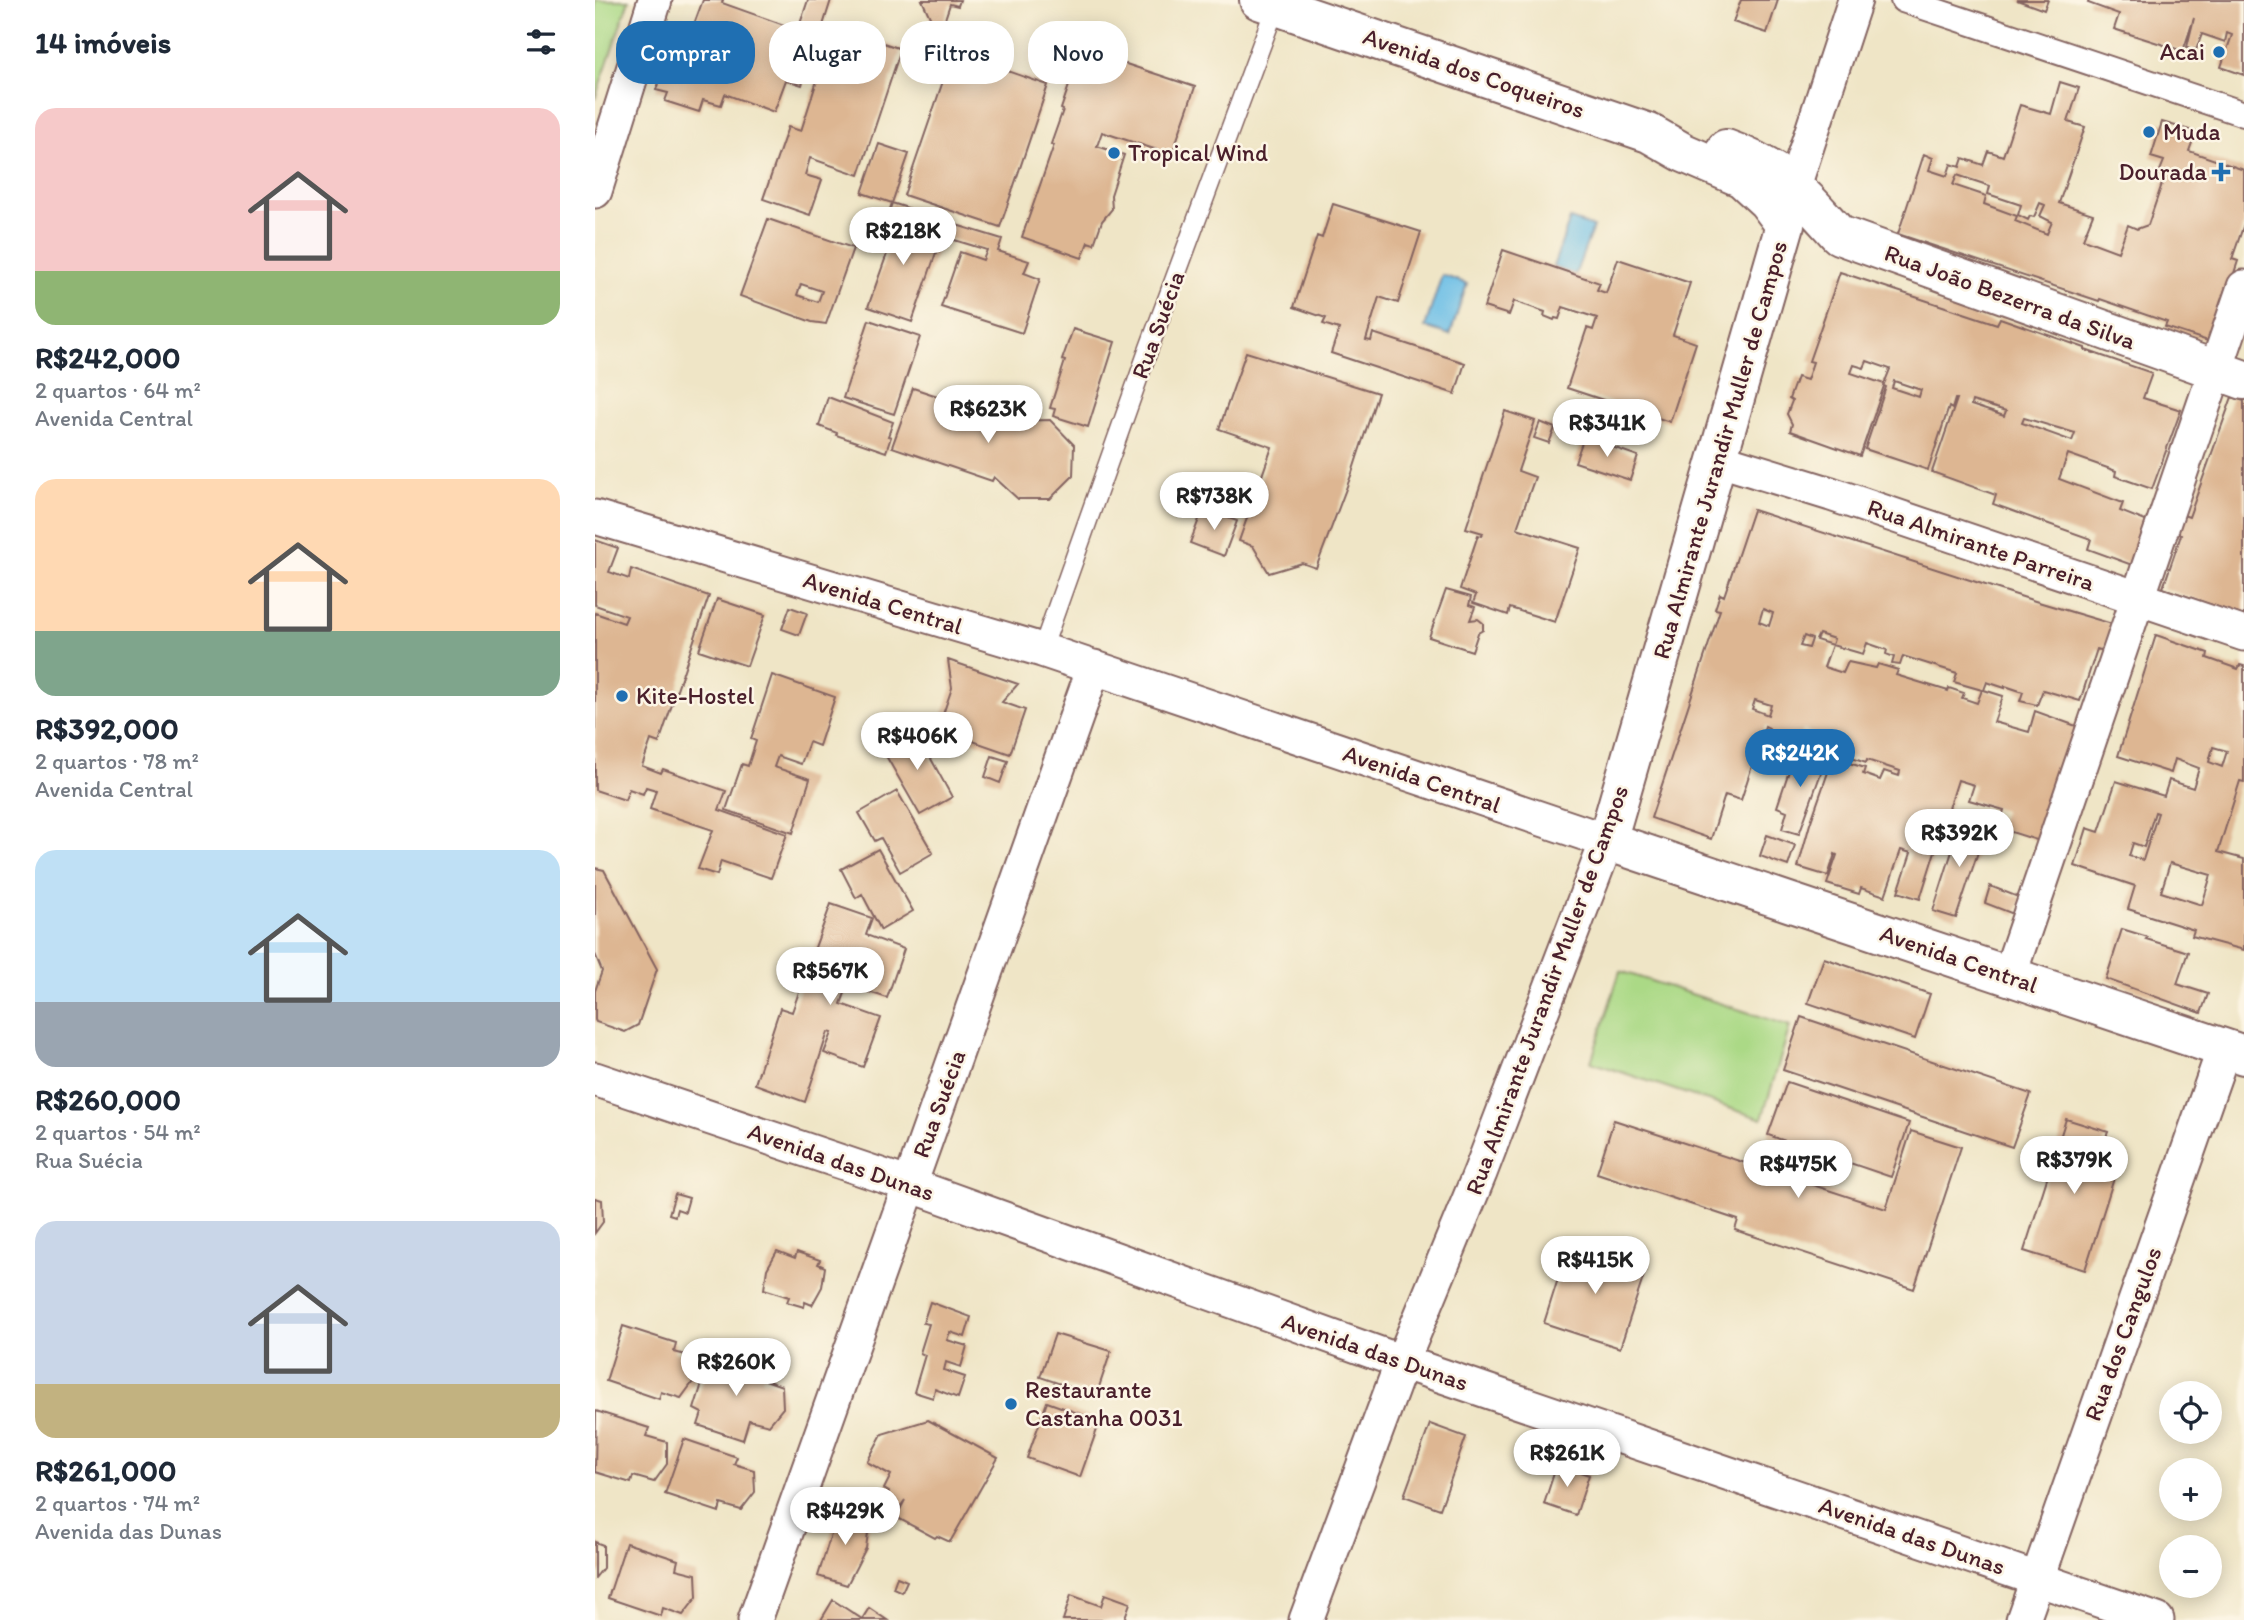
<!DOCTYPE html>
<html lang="pt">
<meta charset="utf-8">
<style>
body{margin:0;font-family:Itim,sans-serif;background:#f6f6f7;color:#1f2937;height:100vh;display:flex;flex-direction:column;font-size:26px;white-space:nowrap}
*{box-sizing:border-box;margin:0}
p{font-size:23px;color:#747a83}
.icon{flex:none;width:38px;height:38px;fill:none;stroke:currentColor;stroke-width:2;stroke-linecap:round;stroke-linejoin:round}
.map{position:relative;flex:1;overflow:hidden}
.details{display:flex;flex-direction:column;background:#fff;width:595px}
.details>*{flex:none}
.banner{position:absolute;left:21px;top:21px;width:665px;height:63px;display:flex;gap:14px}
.tools{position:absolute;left:1564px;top:1381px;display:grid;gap:14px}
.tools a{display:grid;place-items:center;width:63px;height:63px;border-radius:50%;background:#fff;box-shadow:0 4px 18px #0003;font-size:35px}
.price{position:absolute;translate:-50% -60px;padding:0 16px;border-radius:24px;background:#fff;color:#222;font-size:23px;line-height:46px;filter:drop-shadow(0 2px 4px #0008)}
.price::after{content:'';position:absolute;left:50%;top:42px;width:21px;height:16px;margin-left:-10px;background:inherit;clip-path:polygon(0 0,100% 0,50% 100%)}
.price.active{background:#1f6fb2;color:#fff}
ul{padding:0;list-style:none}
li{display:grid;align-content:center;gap:14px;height:371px;padding:0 35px}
li span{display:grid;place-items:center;height:217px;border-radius:21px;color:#555}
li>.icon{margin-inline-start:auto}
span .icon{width:126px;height:126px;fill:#fffc;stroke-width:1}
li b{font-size:30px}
h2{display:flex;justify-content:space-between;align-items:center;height:84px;padding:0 35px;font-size:30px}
.tag{padding:0 24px;border-radius:28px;background:#fff;box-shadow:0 4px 18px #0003;font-size:24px;line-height:63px}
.tag.active{background:#1f6fb2;color:#fff}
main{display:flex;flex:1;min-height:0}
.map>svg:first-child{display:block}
</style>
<main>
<section class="details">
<h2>14 imóveis<svg class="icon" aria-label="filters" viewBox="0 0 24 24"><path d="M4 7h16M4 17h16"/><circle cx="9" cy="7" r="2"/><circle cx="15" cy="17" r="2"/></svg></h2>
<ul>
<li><span style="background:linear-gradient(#f6c9c9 75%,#8fb573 0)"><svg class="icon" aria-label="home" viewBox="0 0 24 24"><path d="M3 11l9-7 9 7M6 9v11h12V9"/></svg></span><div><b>R$242,000</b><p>2 quartos · 64 m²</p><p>Avenida Central</p></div></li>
<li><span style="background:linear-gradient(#ffd9b3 70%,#7fa58c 0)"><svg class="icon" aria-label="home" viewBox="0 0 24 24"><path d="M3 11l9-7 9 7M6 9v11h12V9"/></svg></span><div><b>R$392,000</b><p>2 quartos · 78 m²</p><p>Avenida Central</p></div></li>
<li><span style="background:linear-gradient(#bfe0f5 70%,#9aa5b1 0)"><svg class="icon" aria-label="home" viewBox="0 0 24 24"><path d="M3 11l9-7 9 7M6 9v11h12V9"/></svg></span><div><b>R$260,000</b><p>2 quartos · 54 m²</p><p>Rua Suécia</p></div></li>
<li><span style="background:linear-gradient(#c9d6e8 75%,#c2b280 0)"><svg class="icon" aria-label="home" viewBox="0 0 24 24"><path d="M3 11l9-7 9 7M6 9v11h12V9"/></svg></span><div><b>R$261,000</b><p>2 quartos · 74 m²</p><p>Avenida das Dunas</p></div></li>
</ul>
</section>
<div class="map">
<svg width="1649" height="1620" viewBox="0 0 1649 1620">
<rect width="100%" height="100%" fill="#fcf5e5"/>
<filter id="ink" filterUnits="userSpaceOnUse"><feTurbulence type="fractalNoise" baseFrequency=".0143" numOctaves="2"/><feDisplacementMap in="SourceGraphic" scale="14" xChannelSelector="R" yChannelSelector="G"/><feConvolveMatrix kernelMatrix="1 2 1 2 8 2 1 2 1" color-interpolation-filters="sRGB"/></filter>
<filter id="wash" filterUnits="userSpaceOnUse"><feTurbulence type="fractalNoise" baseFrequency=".00686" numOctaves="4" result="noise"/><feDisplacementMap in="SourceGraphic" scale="28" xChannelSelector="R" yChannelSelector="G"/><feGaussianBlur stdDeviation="1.57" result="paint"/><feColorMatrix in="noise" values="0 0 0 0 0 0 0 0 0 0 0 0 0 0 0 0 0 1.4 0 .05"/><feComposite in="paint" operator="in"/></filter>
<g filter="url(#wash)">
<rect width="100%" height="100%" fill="#efe5c6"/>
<path fill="#abd986" stroke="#7a7c58" stroke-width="2" d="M 0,0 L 34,0 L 0,99 Z
M 1025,971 L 1195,1026 L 1167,1119 L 996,1062 Z"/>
<path fill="#6abee6" stroke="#5a6e88" stroke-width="2" d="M 975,219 L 998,227 L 980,275 L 958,267 Z
M 847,275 L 872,284 L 855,335 L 830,327 Z"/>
<g id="blocks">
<path fill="#ddb692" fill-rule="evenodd" d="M 108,0 L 128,0 L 127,3 L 223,37 L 207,85 L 191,80 L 179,112 L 130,94 L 126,105 L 108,100 L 104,112 L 70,101 L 73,93 L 61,90 L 81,31 L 95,35 Z
M 213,0 L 236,0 L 225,35 L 204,27 Z
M 327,0 L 365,0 L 363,6 L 355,4 L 344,37 Z
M 1146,0 L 1183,0 L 1172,33 L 1138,22 Z
M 1422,0 L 1453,0 L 1449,10 Z
M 1494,0 L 1649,0 L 1649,75 L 1626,67 L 1637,35 L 1632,33 L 1630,42 L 1607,34 L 1601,50 L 1592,47 L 1599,18 L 1588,51 L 1519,29 L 1524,14 L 1493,3 Z
M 230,26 L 246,32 L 247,29 L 306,49 L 264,175 L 215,158 L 210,175 L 227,180 L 215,215 L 168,199 L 193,127 L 206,131 L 226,68 L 217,65 Z
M 489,50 L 600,87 L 575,160 L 560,156 L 562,150 L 507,132 L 502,146 L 529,155 L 516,195 L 517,209 L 507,221 L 499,244 L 493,242 L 487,258 L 427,237 L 459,145 L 456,144 L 468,110 L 466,109 L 484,56 L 487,56 Z
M 358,52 L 453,85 L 405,227 L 309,195 Z
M 1465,82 L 1484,88 L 1473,122 L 1490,127 L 1464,203 L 1498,214 L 1488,239 L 1523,252 L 1533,225 L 1542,229 L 1553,225 L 1569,178 L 1563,176 L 1569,161 L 1556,157 L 1567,122 L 1601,132 L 1594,151 L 1649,170 L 1649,224 L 1637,259 L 1643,261 L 1616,342 L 1570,327 L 1572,322 L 1505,299 L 1504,301 L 1303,234 L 1329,154 L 1338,158 L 1334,170 L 1352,176 L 1356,164 L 1365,167 L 1368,158 L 1388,165 L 1393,151 L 1408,156 L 1425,105 L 1456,114 ZM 1362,175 L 1395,186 L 1393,194 L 1426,205 L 1423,215 L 1433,220 L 1435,216 L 1439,217 L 1445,203 L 1450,205 L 1445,216 L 1457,222 L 1452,234 L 1420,221 L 1422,216 L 1389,204 L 1391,196 L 1358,185 Z
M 284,144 L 314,154 L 297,203 L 267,193 Z
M 297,203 L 325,212 L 316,238 L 343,247 L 317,322 L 273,307 L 298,237 L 287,234 Z
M 738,204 L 826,232 L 803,303 L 784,297 L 771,340 L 776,341 L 778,333 L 870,363 L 860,394 L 736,353 L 744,329 L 728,324 L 731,318 L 699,307 L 722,236 L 727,238 Z
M 173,219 L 258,248 L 231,324 L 217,322 L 145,296 ZM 206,284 L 227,291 L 223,302 L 202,295 Z
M 358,224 L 407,239 L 403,251 L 434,261 L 429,273 L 445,279 L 427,333 L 346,307 L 365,252 L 388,260 L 392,250 L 353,238 Z
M 908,250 L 1005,283 L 1002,290 L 1011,293 L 1023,259 L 1095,283 L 1078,335 L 1101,343 L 1075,422 L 972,388 L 992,328 L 998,330 L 1002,318 L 968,307 L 964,319 L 960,318 L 959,320 L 949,316 L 950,312 L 919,301 L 914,315 L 889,307 Z
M 1245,272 L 1402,324 L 1405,318 L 1490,348 L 1490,350 L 1557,373 L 1548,398 L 1586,410 L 1557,489 L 1520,476 L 1521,471 L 1473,454 L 1464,479 L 1528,503 L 1525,511 L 1553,522 L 1537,565 L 1493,549 L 1496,539 L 1398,504 L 1401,495 L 1337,472 L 1362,399 L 1360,399 L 1357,409 L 1354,407 L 1333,470 L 1270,449 L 1291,387 L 1289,386 L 1265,456 L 1195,431 L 1197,424 L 1192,414 L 1197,401 L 1194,399 L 1202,377 L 1212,380 L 1218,362 L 1214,361 ZM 1272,361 L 1295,369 L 1289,384 L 1256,373 L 1259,365 L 1269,368 ZM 1299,381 L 1326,390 L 1324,397 L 1297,388 ZM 1377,401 L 1411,411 L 1409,416 L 1376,405 ZM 1429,418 L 1480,433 L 1477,441 L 1427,423 Z
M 274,320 L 325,337 L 299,414 L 248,398 Z
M 478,329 L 520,342 L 493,427 L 458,416 L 460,409 L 455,408 L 470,361 L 467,360 Z
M 651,352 L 783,393 L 757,473 L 721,568 L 707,563 L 674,573 L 658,546 L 644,541 L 677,447 L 624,429 Z
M 318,388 L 418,421 L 455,420 L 479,445 L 478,476 L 455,499 L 423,499 L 399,477 L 397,481 L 297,447 Z
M 233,397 L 298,422 L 293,436 L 296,437 L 291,452 L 241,435 L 242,433 L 224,426 Z
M 1637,397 L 1649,401 L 1649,616 L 1568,588 L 1586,535 L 1582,533 L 1588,515 L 1594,517 Z
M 910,411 L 940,421 L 923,471 L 940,477 L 922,528 L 985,548 L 960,622 L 915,608 L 913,615 L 878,603 L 881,595 L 865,589 L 883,535 L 887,536 L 888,533 L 871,528 Z
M 945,422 L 960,428 L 954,443 L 939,438 Z
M 989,437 L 1043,456 L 1035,480 L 980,462 Z
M 608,509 L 642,521 L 629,556 L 595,543 Z
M 1158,510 L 1440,601 L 1517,624 L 1509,651 L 1502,649 L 1485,701 L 1448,690 L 1442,705 L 1425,701 L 1428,692 L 1410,686 L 1410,688 L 1392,682 L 1389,690 L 1408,696 L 1399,722 L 1434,732 L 1440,711 L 1481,726 L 1480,731 L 1483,732 L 1448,842 L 1404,828 L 1409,810 L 1374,800 L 1379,785 L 1363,780 L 1350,821 L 1358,824 L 1354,833 L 1356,834 L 1352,848 L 1342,845 L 1325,899 L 1303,892 L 1316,853 L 1306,850 L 1290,896 L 1266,888 L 1264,894 L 1232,884 L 1242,855 L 1240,854 L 1233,876 L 1203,867 L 1215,824 L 1238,758 L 1270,768 L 1268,774 L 1285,780 L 1289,771 L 1304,776 L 1305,771 L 1272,760 L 1271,763 L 1236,751 L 1239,741 L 1208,730 L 1201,750 L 1171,741 L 1174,728 L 1170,726 L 1146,800 L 1130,795 L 1116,839 L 1056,818 L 1125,610 L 1120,609 L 1125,594 L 1129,596 ZM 1168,609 L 1178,613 L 1174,626 L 1164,622 ZM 1224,634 L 1239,639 L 1237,645 L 1221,640 ZM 1209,636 L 1217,639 L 1214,648 L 1205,646 ZM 1272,643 L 1292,650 L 1291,654 L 1299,657 L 1297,664 L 1305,665 L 1308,656 L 1362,673 L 1359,682 L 1387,690 L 1382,703 L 1367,698 L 1369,693 L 1354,688 L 1353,691 L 1301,675 L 1303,670 L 1283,664 L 1281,668 L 1253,662 L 1248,673 L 1229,667 L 1237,645 L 1268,654 ZM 1160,700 L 1176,705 L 1173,715 L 1157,709 Z
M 0,540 L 23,548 L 14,572 L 34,579 L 36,569 L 114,596 L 64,743 L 56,740 L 47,766 L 66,773 L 68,769 L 131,791 L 124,810 L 192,834 L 176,878 L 126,861 L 122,875 L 103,869 L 118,830 L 55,809 L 61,790 L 51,787 L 48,794 L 34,789 L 30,800 L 0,790 L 0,613 L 29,623 L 32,616 L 0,605 Z
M 851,590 L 876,597 L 874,605 L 880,607 L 875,620 L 883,619 L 888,623 L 888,630 L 883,633 L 877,651 L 834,637 Z
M 122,599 L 170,615 L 152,666 L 104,650 Z
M 195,607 L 212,613 L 204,635 L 187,629 Z
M 1561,635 L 1613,653 L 1612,658 L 1643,669 L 1645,665 L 1649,666 L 1649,782 L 1645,781 L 1623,852 L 1649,859 L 1649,950 L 1597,936 L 1599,930 L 1533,909 L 1540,886 L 1480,866 L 1492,828 L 1504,832 L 1521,781 L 1569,796 L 1574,780 L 1598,788 L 1604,768 L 1580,759 L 1576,773 L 1523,756 ZM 1618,747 L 1632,751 L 1627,767 L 1614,762 ZM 1560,812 L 1563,813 L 1548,860 L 1534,856 L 1538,843 L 1549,847 ZM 1575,863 L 1616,875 L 1607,905 L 1566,892 Z
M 353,660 L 423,684 L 407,702 L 430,710 L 415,754 L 343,729 L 357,688 Z
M 177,675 L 240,697 L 224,746 L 214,742 L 206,764 L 183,756 L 179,767 L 215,779 L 198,833 L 131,810 L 147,764 L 153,766 L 161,741 L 156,739 Z
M 319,728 L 357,797 L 325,815 L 286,747 Z
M 1201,750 L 1231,759 L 1204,834 L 1187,829 L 1192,811 L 1182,807 Z
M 397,756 L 413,761 L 405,783 L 390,777 Z
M 302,791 L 338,853 L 305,872 L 286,838 L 280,841 L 264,813 Z
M 1367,820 L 1391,828 L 1361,918 L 1338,911 Z
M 1172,835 L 1200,845 L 1193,866 L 1165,856 Z
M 283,849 L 318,911 L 286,930 L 267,894 L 261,898 L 246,869 Z
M 0,868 L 9,870 L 62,969 L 43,1025 L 30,1032 L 1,1022 L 0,1020 L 0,991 L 7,971 L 0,954 Z
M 1395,886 L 1426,898 L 1421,915 L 1390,903 Z
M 236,904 L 277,918 L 271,935 L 309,949 L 292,998 L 253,985 L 246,1004 L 286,1018 L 268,1067 L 229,1053 L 237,1033 L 233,1032 L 210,1102 L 160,1084 L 185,1008 L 197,1012 L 212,969 L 252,984 L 258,968 L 218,953 Z
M 1527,929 L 1553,937 L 1551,939 L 1593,952 L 1582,984 L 1613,994 L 1606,1013 L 1511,979 Z
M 1229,958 L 1335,994 L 1320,1039 L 1213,1003 Z
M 1206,1017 L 1436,1094 L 1417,1147 L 1188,1070 Z
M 1192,1082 L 1314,1123 L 1296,1177 L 1173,1135 Z
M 1471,1119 L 1513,1132 L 1507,1147 L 1527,1153 L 1490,1270 L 1429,1251 Z
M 1019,1120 L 1291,1209 L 1316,1131 L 1366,1147 L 1319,1289 L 1140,1230 L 1143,1220 L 1002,1173 Z
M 80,1194 L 94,1198 L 90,1212 L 82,1209 L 80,1216 L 74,1214 Z
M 0,1198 L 7,1200 L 8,1222 L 0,1233 Z
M 974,1244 L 1051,1269 L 1025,1348 L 949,1323 Z
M 182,1251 L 200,1258 L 202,1252 L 225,1260 L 223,1264 L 230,1267 L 227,1287 L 217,1305 L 210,1302 L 209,1307 L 192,1302 L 194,1297 L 169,1289 L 172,1269 Z
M 335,1302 L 376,1317 L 370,1337 L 355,1332 L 352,1340 L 372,1346 L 366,1367 L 351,1362 L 349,1370 L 370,1377 L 363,1398 L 340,1389 L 338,1398 L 319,1392 L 330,1355 L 325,1353 L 334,1324 L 328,1323 Z
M 28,1326 L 81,1343 L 79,1352 L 99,1357 L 100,1379 L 86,1398 L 66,1392 L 64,1399 L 11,1381 Z
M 460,1334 L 516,1351 L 501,1396 L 445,1377 Z
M 116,1355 L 170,1372 L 167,1379 L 187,1386 L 188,1408 L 174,1425 L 154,1420 L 148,1440 L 103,1425 L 107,1413 L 99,1409 Z
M 452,1402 L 505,1421 L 485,1477 L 432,1458 Z
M 1,1411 L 54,1428 L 51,1436 L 72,1442 L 72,1464 L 59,1482 L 38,1476 L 36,1483 L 0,1472 Z
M 333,1420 L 403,1458 L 355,1542 L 342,1536 L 340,1538 L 301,1517 L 310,1500 L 302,1511 L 288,1503 L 294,1492 L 289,1489 L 296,1475 L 272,1462 L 287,1434 Z
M 835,1424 L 871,1437 L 845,1509 L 809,1496 Z
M 89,1439 L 142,1457 L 139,1464 L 159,1470 L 160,1492 L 146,1510 L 126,1504 L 124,1512 L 70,1494 Z
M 962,1464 L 994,1475 L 981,1515 L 949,1504 Z
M 244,1509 L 275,1518 L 271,1548 L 252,1585 L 223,1576 Z
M 0,1542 L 8,1545 L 8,1568 L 0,1578 Z
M 31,1543 L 83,1560 L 81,1569 L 101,1574 L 102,1597 L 88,1615 L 68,1608 L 66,1616 L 13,1598 Z
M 302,1577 L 312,1581 L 307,1592 L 298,1588 Z
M 510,1594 L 535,1603 L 529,1620 L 468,1620 L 476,1595 L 506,1606 Z
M 238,1600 L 267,1619 L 274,1608 L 292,1620 L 226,1620 Z"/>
</g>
</g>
<g filter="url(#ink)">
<use href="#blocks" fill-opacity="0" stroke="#846461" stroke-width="2"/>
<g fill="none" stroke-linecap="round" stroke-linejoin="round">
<g stroke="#846461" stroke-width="21">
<path id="service" d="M 447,650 L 554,348 L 682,3"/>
</g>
<g stroke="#846461" stroke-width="28">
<path id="pedestrian" d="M 1308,0 L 1649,114"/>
</g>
<g stroke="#846461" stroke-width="37">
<path id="minor" d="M 1199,186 L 1260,0
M 0,191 L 60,0
M 1122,459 L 1236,494 L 1649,634
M 0,517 L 447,650 L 1012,841 L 885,1173 L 807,1362 L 711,1620
M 1414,976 L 1649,287
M 0,1079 L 315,1185 L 807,1362 L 1562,1620
M 160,1620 L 499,667
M 1428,1620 L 1629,1049"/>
</g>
<g stroke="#846461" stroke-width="42">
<path id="secondary" d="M 664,0 L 1054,133 L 1089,153 L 1147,178 L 1172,201 L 1190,225 L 1012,841 L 1649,1055
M 1131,149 C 1188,169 1205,192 1244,235 L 1649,380"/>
</g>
<use href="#service" stroke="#fff" stroke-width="18"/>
<use href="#pedestrian" stroke="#fff" stroke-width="24"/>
<use href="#minor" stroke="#fff" stroke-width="33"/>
<use href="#secondary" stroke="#fff" stroke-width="38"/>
</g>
</g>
<g fill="#1f6fb2" stroke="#fcf5e5" stroke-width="2.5">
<circle cx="1624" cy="52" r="7"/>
<circle cx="1554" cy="132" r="7"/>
<circle cx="519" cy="153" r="7"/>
<path d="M1622.5 161.5h7v7h7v7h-7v7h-7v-7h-7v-7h7z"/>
<circle cx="27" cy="696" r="7"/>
<circle cx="416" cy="1404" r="7"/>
</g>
<g text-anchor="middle" stroke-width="5" stroke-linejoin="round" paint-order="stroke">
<g font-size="24" fill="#4a1f2b" stroke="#fcf5e5" text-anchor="start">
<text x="1610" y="60" text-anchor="end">Acai</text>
<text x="1568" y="140">Muda</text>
<text x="533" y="161">Tropical Wind</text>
<text x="1612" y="180" text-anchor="end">Dourada</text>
<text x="41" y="704">Kite-Hostel</text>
<text x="430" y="1398">Restaurante<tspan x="430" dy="28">Castanha 0031</tspan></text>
</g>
<g font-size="24" fill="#4a1f2b" stroke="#fcf5e5">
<text transform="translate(879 73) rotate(19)" y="8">Avenida dos Coqueiros</text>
<text transform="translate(1415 297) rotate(20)" y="8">Rua João Bezerra da Silva</text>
<text transform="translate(563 325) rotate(-70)" y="8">Rua Suécia</text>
<text transform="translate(1125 450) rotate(-74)" y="8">Rua Almirante Jurandir Muller de Campos</text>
<text transform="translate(1386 545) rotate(19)" y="8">Rua Almirante Parreira</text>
<text transform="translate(288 603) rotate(17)" y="8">Avenida Central</text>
<text transform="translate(827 779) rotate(19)" y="8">Avenida Central</text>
<text transform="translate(1364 959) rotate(19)" y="8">Avenida Central</text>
<text transform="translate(952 990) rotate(-70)" y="8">Rua Almirante Jurandir Muller de Campos</text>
<text transform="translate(344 1104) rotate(-70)" y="8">Rua Suécia</text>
<text transform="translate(246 1162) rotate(19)" y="8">Avenida das Dunas</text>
<text transform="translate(1528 1334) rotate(-70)" y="8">Rua dos Cangulos</text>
<text transform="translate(780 1352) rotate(19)" y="8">Avenida das Dunas</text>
<text transform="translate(1317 1536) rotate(19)" y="8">Avenida das Dunas</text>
</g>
</g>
</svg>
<div class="tools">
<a><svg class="icon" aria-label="locate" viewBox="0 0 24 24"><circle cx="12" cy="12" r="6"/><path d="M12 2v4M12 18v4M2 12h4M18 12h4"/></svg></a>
<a>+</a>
<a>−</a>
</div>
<b class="price" style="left:308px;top:267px">R$218K</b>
<b class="price" style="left:393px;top:445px">R$623K</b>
<b class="price" style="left:1012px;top:459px">R$341K</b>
<b class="price" style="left:619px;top:532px">R$738K</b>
<b class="price" style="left:322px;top:772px">R$406K</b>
<b class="price active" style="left:1205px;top:789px">R$242K</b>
<b class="price" style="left:1364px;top:869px">R$392K</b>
<b class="price" style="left:235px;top:1007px">R$567K</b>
<b class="price" style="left:1479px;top:1196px">R$379K</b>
<b class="price" style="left:1203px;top:1200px">R$475K</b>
<b class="price" style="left:1000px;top:1296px">R$415K</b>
<b class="price" style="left:141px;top:1398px">R$260K</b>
<b class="price" style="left:972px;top:1489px">R$261K</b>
<b class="price" style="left:250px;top:1547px">R$429K</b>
<div class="banner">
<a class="tag active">Comprar</a>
<a class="tag">Alugar</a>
<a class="tag">Filtros</a>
<a class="tag">Novo</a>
</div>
</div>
</main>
